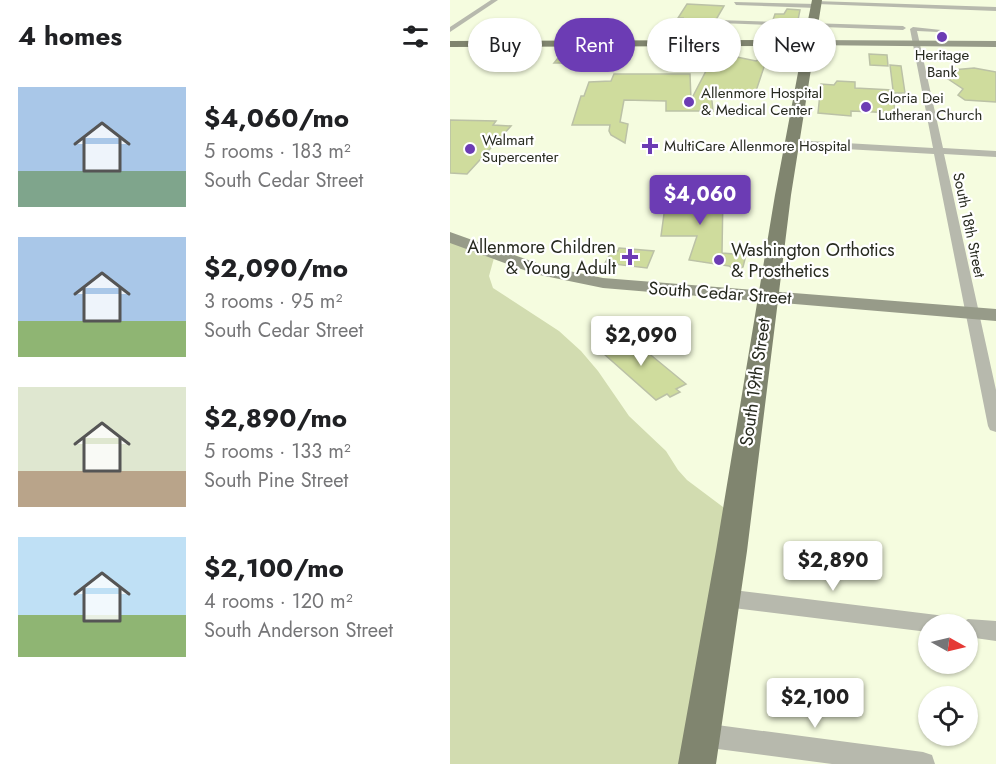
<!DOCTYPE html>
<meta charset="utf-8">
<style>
body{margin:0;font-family:Jost,sans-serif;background:#f6f6f6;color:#202124;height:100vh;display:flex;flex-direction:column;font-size:22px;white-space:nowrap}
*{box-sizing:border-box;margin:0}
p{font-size:20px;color:#757577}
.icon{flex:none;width:33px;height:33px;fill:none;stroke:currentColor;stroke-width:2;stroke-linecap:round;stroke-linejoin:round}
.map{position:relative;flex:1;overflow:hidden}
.panel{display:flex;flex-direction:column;background:#fff;width:450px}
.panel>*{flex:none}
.hud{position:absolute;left:18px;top:18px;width:438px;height:54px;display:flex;gap:12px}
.needle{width:39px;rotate:98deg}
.buttons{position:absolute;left:468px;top:614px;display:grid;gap:12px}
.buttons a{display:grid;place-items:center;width:60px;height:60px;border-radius:50%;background:#fff;box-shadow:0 2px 4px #0004;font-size:30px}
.price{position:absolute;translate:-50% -51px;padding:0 14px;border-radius:6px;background:#fff;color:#222;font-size:20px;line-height:39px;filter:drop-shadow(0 2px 3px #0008)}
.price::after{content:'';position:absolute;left:50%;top:36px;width:18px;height:14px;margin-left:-9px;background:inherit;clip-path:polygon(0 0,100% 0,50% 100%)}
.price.selected{background:#6c3cb4;color:#fff}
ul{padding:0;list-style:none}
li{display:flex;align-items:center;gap:18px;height:150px;padding:0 18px}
li span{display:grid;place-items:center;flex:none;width:168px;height:120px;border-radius:0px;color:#555}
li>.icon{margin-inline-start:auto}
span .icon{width:72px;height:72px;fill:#fffc;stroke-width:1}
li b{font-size:26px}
h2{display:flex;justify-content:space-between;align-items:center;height:72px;padding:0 18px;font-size:26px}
.pill{padding:0 21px;border-radius:27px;background:#fff;box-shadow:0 2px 4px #0004;font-size:21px;line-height:54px}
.pill.selected{background:#6c3cb4;color:#fff}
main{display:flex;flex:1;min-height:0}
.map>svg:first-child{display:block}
</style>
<main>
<section class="panel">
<h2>4 homes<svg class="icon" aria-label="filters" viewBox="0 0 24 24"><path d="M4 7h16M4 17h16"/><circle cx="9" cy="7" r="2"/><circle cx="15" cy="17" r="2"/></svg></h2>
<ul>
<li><span style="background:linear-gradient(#a9c7e8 70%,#7fa58c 0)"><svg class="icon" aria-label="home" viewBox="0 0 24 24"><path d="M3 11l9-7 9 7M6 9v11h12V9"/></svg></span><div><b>$4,060/mo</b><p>5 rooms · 183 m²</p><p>South Cedar Street</p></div></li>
<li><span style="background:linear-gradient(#a9c7e8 70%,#8fb573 0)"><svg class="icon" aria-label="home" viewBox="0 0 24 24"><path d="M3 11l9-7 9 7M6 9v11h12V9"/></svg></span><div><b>$2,090/mo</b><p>3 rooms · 95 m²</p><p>South Cedar Street</p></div></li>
<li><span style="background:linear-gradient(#dfe7d0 70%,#b9a48a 0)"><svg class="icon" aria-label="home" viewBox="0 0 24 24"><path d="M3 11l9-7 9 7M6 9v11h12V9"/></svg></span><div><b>$2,890/mo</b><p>5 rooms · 133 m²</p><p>South Pine Street</p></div></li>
<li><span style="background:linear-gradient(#bfe0f5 65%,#8fb573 0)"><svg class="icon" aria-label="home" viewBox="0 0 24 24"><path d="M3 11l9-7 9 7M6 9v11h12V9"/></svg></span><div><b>$2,100/mo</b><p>4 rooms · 120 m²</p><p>South Anderson Street</p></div></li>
</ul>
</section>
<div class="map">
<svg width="546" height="764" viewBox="0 0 546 764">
<rect width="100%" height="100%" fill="#f5fcdf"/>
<path fill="#d2dcb0" d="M 0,237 L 44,258 L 39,276 L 43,288 L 109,331 L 131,351 L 148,371 L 179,416 L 216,451 L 228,470 L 237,480 L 277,510 L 247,764 L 0,764 Z"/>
<path fill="#cfdc9d" stroke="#bbc1a6" stroke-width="1.5" d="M 237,4 L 274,6 L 264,23 L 279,26 L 273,38 L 249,36 L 249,33 L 228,32 L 233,18 L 228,18 Z
M 337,9 L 350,10 L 348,20 L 323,20 L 325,14 L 334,14 Z
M 320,27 L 340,28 L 337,38 L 331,38 L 318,35 Z
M 113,52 L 129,53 L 120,63 L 104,63 Z
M 419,54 L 437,55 L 438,66 L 420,65 Z
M 318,55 L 306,91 L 261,91 L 263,111 L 216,111 L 216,101 L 174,100 L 170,122 L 178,124 L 175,143 L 161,135 L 159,131 L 160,125 L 122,125 L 131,96 L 134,96 L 139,82 L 161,81 L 164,74 L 240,74 L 241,100 L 256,71 L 270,69 L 274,60 L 287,57 L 306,61 Z
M 440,65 L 451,66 L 455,93 L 443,93 L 445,113 L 401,111 L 401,116 L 368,113 L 371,84 L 384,85 L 387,81 L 405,82 L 405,88 L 443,90 Z
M 524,68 L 546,72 L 546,102 L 515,100 L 508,95 L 513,89 L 495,77 L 502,70 Z
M 0,120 L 46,121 L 43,125 L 61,126 L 17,174 L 0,173 Z
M 217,192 L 273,192 L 272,253 L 296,255 L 293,267 L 285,270 L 279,266 L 239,260 L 247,236 L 211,236 Z
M 169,248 L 204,251 L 197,268 L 155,263 L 162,251 L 168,251 Z
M 174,333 L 236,384 L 226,389 L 230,392 L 220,397 L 217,394 L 206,400 L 145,346 Z"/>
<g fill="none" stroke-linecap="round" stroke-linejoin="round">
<path fill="#b7b9ad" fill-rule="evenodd" d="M 41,0 L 48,0 L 0,32 L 0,27 Z
M 365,1 L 546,7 L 546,11 L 367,4 Z
M 284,2 L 366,4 L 369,6 L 366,8 L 286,5 Z
M 267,20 L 453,26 L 456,28 L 453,30 L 269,23 Z
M 463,27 L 491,30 L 488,32 L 467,31 L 493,148 L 546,151 L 546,157 L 494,154 L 546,390 L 546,432 L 540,430 L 538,426 L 484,154 L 342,146 L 337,143 L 342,140 L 483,148 L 460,29 Z
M 275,589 L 487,615 L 494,617 L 497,624 L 478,624 L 478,632 L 275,607 L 268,604 L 265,598 L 268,592 Z
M 518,619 L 546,621 L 546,641 L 518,637 L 518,624 L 509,624 Z
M 252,723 L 473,752 L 482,755 L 485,764 L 382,764 L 252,747 L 244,743 L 240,735 L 244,727 Z"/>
<path fill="#979b89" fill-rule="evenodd" d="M 358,40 L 546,41 L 546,47 L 355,45 L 353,43 Z
M 0,232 L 95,266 L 153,278 L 546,309 L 546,321 L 153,288 L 85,274 L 0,243 Z"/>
<path fill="#80856f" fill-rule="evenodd" d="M 362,0 L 372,0 L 341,195 L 297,551 L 266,764 L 228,764 L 266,551 L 325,195 L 353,46 L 0,47 L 0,41 L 354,40 Z"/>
</g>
<g fill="#6c3cb4" stroke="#fff" stroke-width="2">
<circle cx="492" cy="37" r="6"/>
<circle cx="239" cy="102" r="6"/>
<circle cx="416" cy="107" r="6"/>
<path d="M197 137h6v6h6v6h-6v6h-6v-6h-6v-6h6z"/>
<circle cx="20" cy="149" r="6"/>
<path d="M177 248h6v6h6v6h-6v6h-6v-6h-6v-6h6z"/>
<circle cx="269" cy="260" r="6"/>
</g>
<g text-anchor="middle" stroke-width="4.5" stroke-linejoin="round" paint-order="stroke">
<g font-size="15" fill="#272a1f" stroke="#fff" text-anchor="start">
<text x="492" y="60" text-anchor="middle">Heritage<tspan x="492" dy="17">Bank</tspan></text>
<text x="251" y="98">Allenmore Hospital<tspan x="251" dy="17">&amp; Medical Center</tspan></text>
<text x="428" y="103">Gloria Dei<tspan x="428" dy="17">Lutheran Church</tspan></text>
<text x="32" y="145">Walmart<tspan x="32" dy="17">Supercenter</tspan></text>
<text x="214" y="151">MultiCare Allenmore Hospital</text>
</g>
<g font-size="15" fill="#272a1f" stroke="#fff">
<text transform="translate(519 225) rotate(78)" y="5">South 18th Street</text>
</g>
<g font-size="18" fill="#272a1f" stroke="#fff" text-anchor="end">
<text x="166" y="253">Allenmore Children<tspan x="166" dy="21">&amp; Young Adult</tspan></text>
<text x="281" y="256" text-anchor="start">Washington Orthotics<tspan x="281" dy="21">&amp; Prosthetics</tspan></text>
</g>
<g font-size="18" fill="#272a1f" stroke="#fff">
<text transform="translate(270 293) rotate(4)" y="6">South Cedar Street</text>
<text transform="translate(305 382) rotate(-82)" y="6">South 19th Street</text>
</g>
</g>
</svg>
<div class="buttons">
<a><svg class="needle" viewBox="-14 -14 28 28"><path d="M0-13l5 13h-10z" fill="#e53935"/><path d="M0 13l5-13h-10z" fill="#757577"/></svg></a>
<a><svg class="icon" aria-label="locate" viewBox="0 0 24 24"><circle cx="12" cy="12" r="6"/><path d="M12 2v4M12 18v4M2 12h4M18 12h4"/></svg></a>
</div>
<b class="price selected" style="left:250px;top:226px">$4,060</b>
<b class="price" style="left:191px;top:367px">$2,090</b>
<b class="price" style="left:383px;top:592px">$2,890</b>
<b class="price" style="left:365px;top:729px">$2,100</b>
<div class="hud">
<a class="pill">Buy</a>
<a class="pill selected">Rent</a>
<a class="pill">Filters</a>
<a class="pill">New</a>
</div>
</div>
</main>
